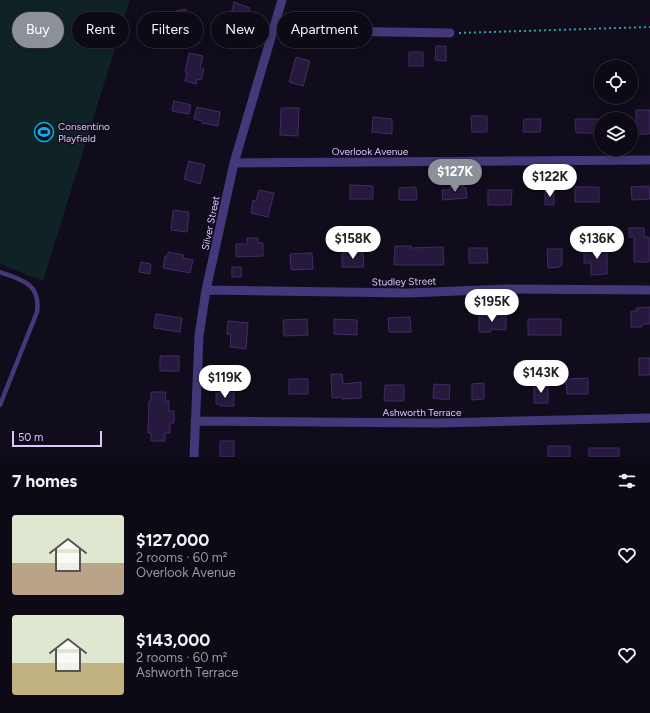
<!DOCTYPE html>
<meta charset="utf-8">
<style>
body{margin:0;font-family:Figtree,sans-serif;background:#16121e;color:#f1f3f6;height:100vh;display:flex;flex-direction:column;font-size:15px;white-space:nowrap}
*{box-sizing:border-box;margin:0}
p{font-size:13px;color:#9a9aa0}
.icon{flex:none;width:22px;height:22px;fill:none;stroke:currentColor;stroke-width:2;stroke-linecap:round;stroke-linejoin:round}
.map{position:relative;height:457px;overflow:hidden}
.side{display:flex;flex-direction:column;background:#0d0915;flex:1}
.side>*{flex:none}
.guide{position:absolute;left:12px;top:12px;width:400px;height:36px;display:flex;gap:8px}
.buttons{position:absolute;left:594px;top:60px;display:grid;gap:8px}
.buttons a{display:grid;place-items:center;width:44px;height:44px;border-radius:50%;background:#0d0915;box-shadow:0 2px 10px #0003,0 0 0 1px #2d2a34;font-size:20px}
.scale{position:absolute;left:12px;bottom:10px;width:90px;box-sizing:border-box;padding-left:4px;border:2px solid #d7c9fe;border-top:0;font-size:11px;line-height:14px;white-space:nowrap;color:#d7c9fe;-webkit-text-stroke:3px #110c1c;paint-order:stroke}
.price{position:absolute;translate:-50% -34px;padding:0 9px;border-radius:14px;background:#fff;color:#222;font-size:13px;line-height:26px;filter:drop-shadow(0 1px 2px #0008)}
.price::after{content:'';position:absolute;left:50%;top:24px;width:12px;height:9px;margin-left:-6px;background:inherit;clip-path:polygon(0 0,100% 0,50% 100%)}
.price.selected{background:#8c9099;color:#fff}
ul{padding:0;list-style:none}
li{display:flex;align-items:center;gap:12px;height:100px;padding:0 12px}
li span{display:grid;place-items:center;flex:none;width:112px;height:80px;border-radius:4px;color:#555}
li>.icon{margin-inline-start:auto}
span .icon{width:48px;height:48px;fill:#fffc;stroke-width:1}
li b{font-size:17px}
h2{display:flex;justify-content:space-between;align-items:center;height:48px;padding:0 12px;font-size:17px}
.tag{padding:0 14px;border-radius:18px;background:#0d0915;box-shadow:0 2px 10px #0003,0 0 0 1px #2d2a34;font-size:14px;line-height:36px}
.tag.selected{background:#8c9099;color:#fff}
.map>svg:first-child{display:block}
</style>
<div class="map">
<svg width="650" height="457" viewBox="0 0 650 457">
<rect width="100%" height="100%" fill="#110c1c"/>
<path fill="#0f2326" d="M 0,0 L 130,0 L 43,281 L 0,264 Z"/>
<path fill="#26193d" stroke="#412b68" d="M 234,2 L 250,8 L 245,29 L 229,23 Z
M 186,9 L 187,19 L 177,20 L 176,11 Z
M 436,46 L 446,46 L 446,61 L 435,60 Z
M 409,52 L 423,52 L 423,66 L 409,66 Z
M 189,53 L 203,56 L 200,68 L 204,69 L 201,80 L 197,79 L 196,84 L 185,81 L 187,73 L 185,72 Z
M 296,57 L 310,61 L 303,86 L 289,82 Z
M 174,101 L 191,105 L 189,114 L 172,111 Z
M 197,107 L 220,112 L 218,126 L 202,123 L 202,121 L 194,119 Z
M 281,108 L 299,108 L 298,136 L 280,135 Z
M 636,110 L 650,110 L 650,134 L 636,134 Z
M 471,116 L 487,116 L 487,132 L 472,132 Z
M 373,117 L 392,119 L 392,134 L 372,132 Z
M 524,119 L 541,119 L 540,132 L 523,132 Z
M 575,119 L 598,119 L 598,133 L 576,133 Z
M 189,161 L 205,165 L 200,184 L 184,179 Z
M 350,185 L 373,186 L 373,199 L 350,199 Z
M 464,185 L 464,188 L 466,188 L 467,198 L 443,200 L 442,190 L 449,190 L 451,186 Z
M 649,186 L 650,199 L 632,200 L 631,187 Z
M 416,187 L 417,200 L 399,200 L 399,188 Z
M 575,187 L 599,187 L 599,202 L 575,202 Z
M 259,190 L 274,193 L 268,217 L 251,213 L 253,200 L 256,201 Z
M 488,190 L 512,190 L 511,205 L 488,205 Z
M 545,190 L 554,190 L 554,205 L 545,205 Z
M 173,210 L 189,212 L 187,232 L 171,230 Z
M 629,228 L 644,228 L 644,237 L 649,237 L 649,262 L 634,262 L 634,237 L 629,237 Z
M 247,238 L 258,238 L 258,243 L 263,243 L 263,256 L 236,257 L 236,244 L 247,244 Z
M 395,246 L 411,246 L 411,248 L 443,247 L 444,265 L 394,265 Z
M 469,248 L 487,248 L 488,263 L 469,263 Z
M 584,248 L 607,248 L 607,274 L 591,275 L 591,263 L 584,263 Z
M 547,249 L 562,249 L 562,265 L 560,265 L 560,267 L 548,268 Z
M 168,252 L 184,255 L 183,258 L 193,260 L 190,273 L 163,268 L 165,256 L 168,256 Z
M 312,253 L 313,269 L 291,270 L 290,254 Z
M 342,253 L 363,253 L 364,267 L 342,267 Z
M 141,262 L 151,264 L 150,274 L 139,272 Z
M 232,267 L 241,267 L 241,277 L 232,277 Z
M 650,307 L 650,324 L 642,324 L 642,327 L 631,327 L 631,311 L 637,311 L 636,308 Z
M 156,314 L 182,318 L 180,332 L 154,328 Z
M 479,315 L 506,315 L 506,330 L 491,329 L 491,332 L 479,332 Z
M 410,317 L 411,332 L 389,332 L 388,318 Z
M 307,319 L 308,335 L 284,336 L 283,320 Z
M 334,319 L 357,320 L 357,335 L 334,334 Z
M 528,319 L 561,319 L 561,335 L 528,335 Z
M 228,321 L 248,323 L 246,349 L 230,347 L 231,335 L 227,334 Z
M 160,356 L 179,356 L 179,371 L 160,371 Z
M 639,358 L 650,358 L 650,375 L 639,375 Z
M 331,374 L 342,374 L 343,384 L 361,382 L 361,398 L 342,399 L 342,397 L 332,398 Z
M 588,378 L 588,394 L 567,394 L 566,379 Z
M 289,379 L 308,379 L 308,394 L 289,394 Z
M 484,383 L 484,399 L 472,400 L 472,384 Z
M 434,384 L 450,385 L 449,400 L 433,398 Z
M 385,385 L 404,385 L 404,401 L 384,401 Z
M 534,385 L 548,385 L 548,403 L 534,403 Z
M 151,392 L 166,392 L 165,401 L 169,401 L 169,411 L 174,411 L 174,423 L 170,423 L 170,433 L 165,433 L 165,441 L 151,441 L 151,433 L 148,433 L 149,401 L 151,401 Z
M 216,393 L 234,393 L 234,406 L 220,406 L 220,404 L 216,404 Z
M 220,441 L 234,441 L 234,457 L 220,457 Z
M 548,446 L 570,446 L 570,457 L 548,457 Z
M 589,448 L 619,448 L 619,457 L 589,457 Z"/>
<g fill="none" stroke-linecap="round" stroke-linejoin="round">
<path stroke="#309eaa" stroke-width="2" stroke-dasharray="2 3" stroke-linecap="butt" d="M 459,33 L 650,27"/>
<path stroke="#45387a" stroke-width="4.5" d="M 0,272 C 21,280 41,283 37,312 L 0,405"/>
<path stroke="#45387a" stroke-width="9" d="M 276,26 L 327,31 L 450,33
M 234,163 L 650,160
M 206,290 L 408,293 L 507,289 L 650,290
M 195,421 L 437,423 L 650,418
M 194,457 L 199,336 L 206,290 L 234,163 L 282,0"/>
</g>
<defs>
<g id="stadium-ring" transform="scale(1)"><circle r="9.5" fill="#110c1c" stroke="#06b0ec" stroke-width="1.5"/><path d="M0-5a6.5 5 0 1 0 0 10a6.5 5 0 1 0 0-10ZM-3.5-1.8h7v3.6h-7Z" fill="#06b0ec"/></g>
</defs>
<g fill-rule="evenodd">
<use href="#stadium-ring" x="44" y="132"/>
</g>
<g text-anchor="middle" stroke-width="3" stroke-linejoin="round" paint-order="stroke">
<g font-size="10" fill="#d7c9fe" stroke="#110c1c" text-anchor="start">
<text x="58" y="130">Consentino<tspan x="58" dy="12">Playfield</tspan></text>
</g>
<g font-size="10" fill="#d7c9fe" stroke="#110c1c">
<text x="370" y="155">Overlook Avenue</text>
<text transform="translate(210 223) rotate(-78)" y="4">Silver Street</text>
<text transform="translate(404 281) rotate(-1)" y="4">Studley Street</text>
<text x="422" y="416">Ashworth Terrace</text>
</g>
</g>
</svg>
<div class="buttons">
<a><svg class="icon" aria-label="locate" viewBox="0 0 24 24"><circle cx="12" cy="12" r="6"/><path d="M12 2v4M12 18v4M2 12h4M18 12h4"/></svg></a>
<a><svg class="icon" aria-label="layers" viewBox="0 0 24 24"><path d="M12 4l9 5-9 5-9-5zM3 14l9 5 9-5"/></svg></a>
</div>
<div class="scale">50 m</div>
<b class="price selected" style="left:455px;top:193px">$127K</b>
<b class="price" style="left:550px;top:198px">$122K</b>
<b class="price" style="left:353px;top:260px">$158K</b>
<b class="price" style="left:597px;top:260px">$136K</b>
<b class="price" style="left:492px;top:323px">$195K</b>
<b class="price" style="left:541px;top:394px">$143K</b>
<b class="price" style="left:225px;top:399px">$119K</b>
<div class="guide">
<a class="tag selected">Buy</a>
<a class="tag">Rent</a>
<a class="tag">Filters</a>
<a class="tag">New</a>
<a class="tag">Apartment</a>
</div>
</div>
<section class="side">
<h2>7 homes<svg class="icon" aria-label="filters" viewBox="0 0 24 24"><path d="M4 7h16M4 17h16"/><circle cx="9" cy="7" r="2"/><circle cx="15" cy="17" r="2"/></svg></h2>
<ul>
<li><span style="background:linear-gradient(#dfe7d0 60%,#b9a48a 0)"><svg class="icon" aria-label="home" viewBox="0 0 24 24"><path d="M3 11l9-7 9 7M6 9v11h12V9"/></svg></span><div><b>$127,000</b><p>2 rooms · 60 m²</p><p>Overlook Avenue</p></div><svg class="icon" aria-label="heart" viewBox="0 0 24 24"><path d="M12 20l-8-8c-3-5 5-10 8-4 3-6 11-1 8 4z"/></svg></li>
<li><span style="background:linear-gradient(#dfe7d0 60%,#c2b280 0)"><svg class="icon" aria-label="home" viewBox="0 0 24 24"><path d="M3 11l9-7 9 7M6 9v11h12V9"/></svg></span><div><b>$143,000</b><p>2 rooms · 60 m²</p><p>Ashworth Terrace</p></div><svg class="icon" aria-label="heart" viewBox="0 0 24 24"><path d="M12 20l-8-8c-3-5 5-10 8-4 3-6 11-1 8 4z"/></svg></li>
</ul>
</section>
